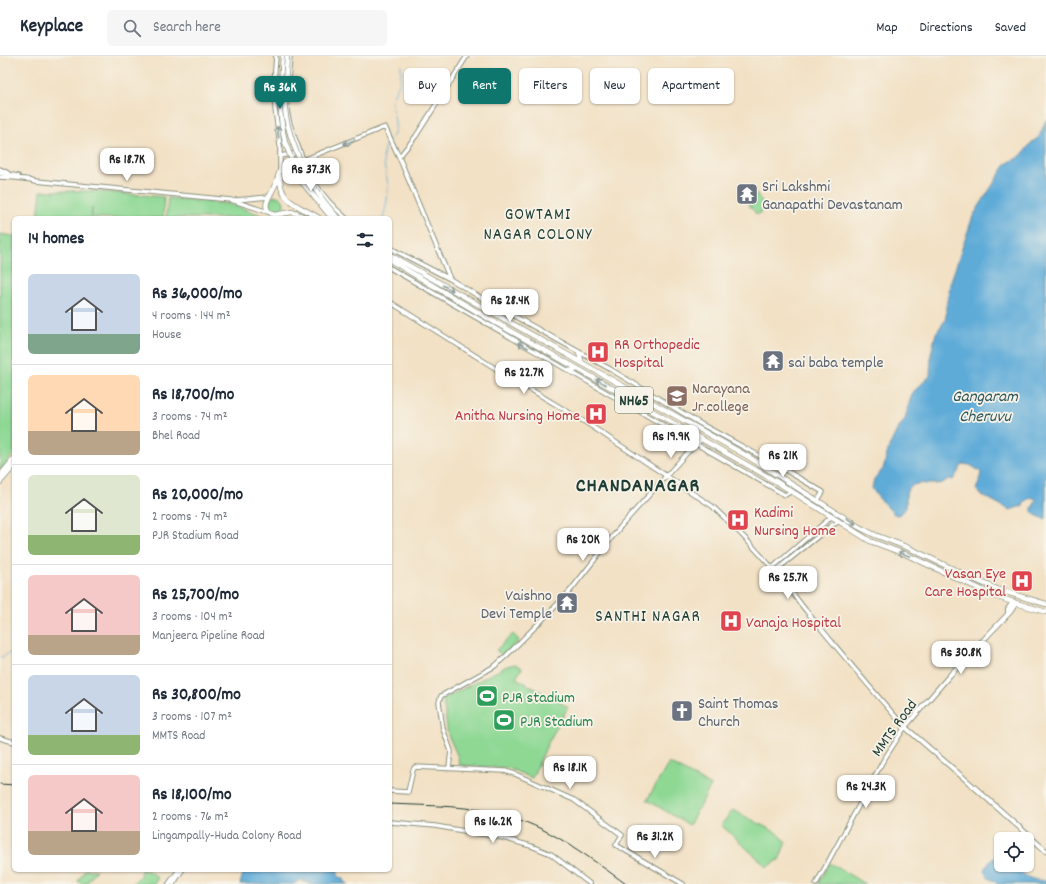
<!DOCTYPE html>
<meta charset="utf-8">
<style>
body{margin:0;font-family:Dekko,sans-serif;background:#f6f6f7;color:#1f2937;height:100vh;display:flex;flex-direction:column;font-size:15px;white-space:nowrap}
*{box-sizing:border-box;margin:0}
p{font-size:13px;color:#747a83}
.icon{flex:none;width:22px;height:22px;fill:none;stroke:currentColor;stroke-width:2;stroke-linecap:round;stroke-linejoin:round}
.map{position:relative;flex:1;overflow:hidden}
.panel{position:absolute;left:12px;top:160px;width:380px;height:656px;display:flex;flex-direction:column;background:#fff;border-radius:6px;box-shadow:0 1px 3px #0004}
.panel>*{flex:none}
.banner{position:absolute;left:404px;top:12px;width:380px;height:36px;display:flex;gap:8px}
.buttons{position:absolute;left:994px;top:776px;display:grid;gap:8px}
.buttons a{display:grid;place-items:center;width:40px;height:40px;border-radius:6px;background:#fff;box-shadow:0 1px 3px #0004;font-size:20px}
.price{position:absolute;translate:-50% -34px;padding:0 9px;border-radius:8px;background:#fff;color:#222;font-size:13px;line-height:26px;filter:drop-shadow(0 1px 2px #0008)}
.price::after{content:'';position:absolute;left:50%;top:24px;width:12px;height:9px;margin-left:-6px;background:inherit;clip-path:polygon(0 0,100% 0,50% 100%)}
.price.selected{background:#0f766e;color:#fff}
ul{padding:0;list-style:none}
li{display:flex;align-items:center;gap:12px;height:100px;padding:0 16px}
li+li{border-top:1px solid #e0e1e3}
li span{display:grid;place-items:center;flex:none;width:112px;height:80px;border-radius:6px;color:#555}
li>.icon{margin-inline-start:auto}
span .icon{width:48px;height:48px;fill:#fffc;stroke-width:1}
li b{font-size:17px}
h2{display:flex;justify-content:space-between;align-items:center;height:48px;padding:0 16px;font-size:17px}
.chip{padding:0 14px;border-radius:6px;background:#fff;box-shadow:0 1px 3px #0004;font-size:14px;line-height:36px}
.chip.selected{background:#0f766e;color:#fff}
header{display:flex;align-items:center;gap:24px;box-sizing:border-box;height:56px;padding:0 20px;background:#fff;border-bottom:1px solid #e0e1e3}
header strong{font-size:19px}
nav{display:flex;gap:22px;margin-inline-start:auto;font-size:14px}
.search{width:280px;height:36px;background:#f6f6f7;display:flex;align-items:center;gap:10px;box-sizing:border-box;padding:0 14px;border-radius:6px;color:#747a83;font-size:15px}
.map>svg:first-child{display:block}
</style>
<header>
<strong>Keyplace</strong>
<div class="search"><svg class="icon" aria-label="search" viewBox="0 0 24 24"><circle cx="10" cy="10" r="6"/><path d="M15 15l6 6"/></svg>Search here</div>
<nav><a>Map</a><a>Directions</a><a>Saved</a></nav>
</header>
<div class="map">
<svg width="1046" height="828" viewBox="0 0 1046 828">
<rect width="100%" height="100%" fill="#f7f3e8"/>
<filter id="ink" filterUnits="userSpaceOnUse"><feTurbulence type="fractalNoise" baseFrequency=".025" numOctaves="2"/><feDisplacementMap in="SourceGraphic" scale="8" xChannelSelector="R" yChannelSelector="G"/><feConvolveMatrix kernelMatrix="1 2 1 2 8 2 1 2 1" color-interpolation-filters="sRGB"/></filter>
<filter id="wash" filterUnits="userSpaceOnUse"><feTurbulence type="fractalNoise" baseFrequency=".012" numOctaves="4" result="noise"/><feDisplacementMap in="SourceGraphic" scale="16" xChannelSelector="R" yChannelSelector="G"/><feGaussianBlur stdDeviation="0.9" result="paint"/><feColorMatrix in="noise" values="0 0 0 0 0 0 0 0 0 0 0 0 0 0 0 0 0 1.4 0 .05"/><feComposite in="paint" operator="in"/></filter>
<g filter="url(#wash)">
<rect width="100%" height="100%" fill="#f2e1c5"/>
<path fill="#8ed894" stroke="#568a64" d="M 41,135 L 92,135 L 164,141 L 163,162 L 92,162 L 92,151 L 91,162 L 38,162 Z
M 755,137 L 767,151 L 757,159 L 748,148 L 750,146 L 748,144 Z
M268 148a8 8 0 1 1 16 0a8 8 0 1 1-16 0Z
M 168,142 L 230,148 L 264,160 L 265,162 L 166,162 Z
M 0,178 L 14,180 L 14,398 L 0,415 Z
M 513,578 L 519,584 L 503,601 L 496,594 Z
M 515,608 L 522,612 L 516,622 L 568,651 L 548,687 L 532,722 L 508,712 L 459,709 L 458,701 L 448,679 L 443,643 L 507,610 Z
M 669,707 L 711,730 L 689,769 L 647,744 Z
M 733,754 L 779,778 L 786,786 L 779,804 L 767,811 L 721,769 Z
M 830,807 L 865,828 L 818,828 Z
M 85,814 L 96,814 L 86,828 L 82,828 L 78,825 Z
M 141,814 L 147,814 L 158,822 L 154,828 L 132,828 L 140,820 Z"/>
<path fill="#5fabd8" stroke="#3f7486" d="M 1046,64 L 1046,141 L 1044,142 L 1043,145 L 1046,150 L 1046,463 C 1042,462 1031,459 1032,453 C 1032,450 1036,447 1036,444 L 1035,442 L 1030,442 L 1022,450 L 1010,454 L 980,438 L 976,433 L 979,427 L 981,416 L 970,409 L 963,408 L 953,424 L 948,423 C 937,434 918,422 909,432 C 904,438 907,444 906,450 C 906,452 904,454 903,456 L 898,459 L 894,458 L 877,440 L 872,432 L 874,423 L 883,413 L 889,391 L 897,374 L 905,363 L 911,340 L 914,335 L 930,320 L 931,298 L 934,285 L 936,277 L 944,266 L 946,261 L 946,251 L 950,228 L 973,160 L 1006,108 L 1021,100 L 1031,87 L 1039,81 Z
M 1001,799 L 1001,809 L 1014,809 C 1022,819 1033,826 1046,824 L 1046,828 L 997,828 L 994,825 L 988,822 L 984,814 C 988,806 993,801 1001,799 Z
M 244,814 L 338,814 L 338,821 L 343,822 L 343,825 L 348,828 L 310,828 L 300,824 L 294,828 L 240,828 Z"/>
<g fill="none" stroke-linecap="round" stroke-linejoin="round">
<path stroke="#5fabd8" stroke-width="1" d="M 392,81 C 400,72 391,56 392,45 C 392,39 396,35 398,30 C 401,24 401,16 401,9
M 383,162 C 386,152 388,141 388,131 C 387,113 377,98 389,83
M 0,602 L 14,595"/>
</g>
</g>
<g filter="url(#ink)">
<g fill="none" stroke-linecap="round" stroke-linejoin="round">
<g stroke="#888f7c" stroke-width="5.5">
<path id="tertiary" d="M 276,0 L 274,27 L 275,53 L 280,90 L 280,115
M 290,0 C 289,17 286,35 287,53 C 288,64 292,75 296,85 C 308,119 319,139 346,162
M 280,100 L 298,97
M 399,101 L 416,80 L 467,0
M 303,104 L 385,71 L 399,101 L 450,223
M 0,113 L 8,117
M 0,117 L 18,120
M 0,121 C 13,122 23,122 36,125 L 231,144 L 268,156
M 236,144 L 269,141
M 390,192 L 450,223 L 478,240 L 610,313 L 701,368 L 780,411 L 823,436 L 818,444
M 390,212 L 785,439 L 792,435
M 390,246 L 498,314 L 585,366 L 712,450 C 734,470 754,491 774,514 C 786,527 796,543 808,557 C 840,595 871,634 905,671 L 883,705 L 816,828
M 772,512 L 831,461
M 775,515 L 832,469 L 839,466
M 0,682 L 14,686
M 449,712 L 451,695 L 443,673 L 439,646 L 441,640 L 495,610 L 507,599 L 549,557 L 570,535 L 621,470 L 687,397 L 702,383
M 390,735 L 408,736 L 413,714 L 415,711 L 505,715 L 515,718 L 574,744 L 622,779 L 616,789 L 683,828
M 390,766 L 435,770 L 499,781 L 531,790 L 551,798 L 590,828"/>
</g>
<g stroke="#888f7c" stroke-width="6">
<path id="secondary" d="M 1016,547 L 1011,555 L 950,619 L 905,671 L 973,730 L 1046,795
M 1008,557 L 1008,553 L 1013,546
M 169,828 L 179,814
M 173,828 L 182,814"/>
</g>
<g stroke="#888f7c" stroke-width="6">
<path id="primary" d="M 280,115 C 278,120 277,126 274,131 C 270,141 259,152 274,159 L 292,156 L 308,162
M 280,120 C 279,147 300,150 319,162
M 0,420 L 14,403
M 0,426 L 14,410"/>
</g>
<g stroke="#888f7c" stroke-width="6">
<path id="trunk" d="M 283,0 C 281,29 278,57 285,86
M 579,297 L 582,307
M 575,303 L 747,400 L 859,471 L 875,479 L 909,492 L 976,524 L 999,534 L 1046,548
M 571,309 L 777,426 L 870,485 L 905,498 L 995,540 L 1016,547 L 1046,556
M 569,315 L 578,313"/>
</g>
<use href="#tertiary" stroke="#fff" stroke-width="3.5"/>
<use href="#secondary" stroke="#fff" stroke-width="4"/>
<use href="#primary" stroke="#fff" stroke-width="4.5"/>
<use href="#trunk" stroke="#fff" stroke-width="4.5"/>
<path stroke="#1f3d34" stroke-width="1" d="M 0,728 L 14,729
M 390,748 C 430,750 472,749 511,761 C 554,774 590,802 626,828"/>
<g stroke="#888f7c" stroke-width="6" stroke-linecap="butt">
<path id="trunk-bridge" d="M 287,0 C 286,17 284,35 285,53 C 286,66 290,79 295,92 C 306,121 317,139 338,162
M 285,86 L 293,107 L 302,126 L 332,162
M 390,199 L 575,303
M 390,204 L 496,267 L 571,309"/>
</g>
<use href="#trunk-bridge" stroke="#fff" stroke-width="4.5"/>
</g>
<defs><path id="oneway-shaft" d="M-6 0H5M1.5-3L5.5 0L1.5 3" fill="none" stroke-width="1.6" stroke-linecap="round" stroke-linejoin="round"/></defs>
<g stroke="#8f9e9a">
<use href="#oneway-shaft" transform="translate(278 76) rotate(-97)"/>
<use href="#oneway-shaft" transform="translate(349 86) rotate(158)"/>
<use href="#oneway-shaft" transform="translate(448 232) rotate(28)"/>
<use href="#oneway-shaft" transform="translate(523 289) rotate(-150)"/>
<use href="#oneway-shaft" transform="translate(601 326) rotate(-151)"/>
<use href="#oneway-shaft" transform="translate(851 465) rotate(34)"/>
<use href="#oneway-shaft" transform="translate(904 498) rotate(-159)"/>
</g>
</g>
<defs>
<g id="temple-square" transform="scale(1.15)"><rect x="-9" y="-9" width="18" height="18" rx="4" fill="#6b7280" stroke="#f7f3e8"/><path d="M0-6L5-2H3V0L6.5 2.5H4V6H1.5V3h-3V6H-4V2.5H-6.5L-3 0V-2H-5Z" fill="#fff"/></g>
<g id="hospital-square" transform="scale(1.15)"><rect x="-9" y="-9" width="18" height="18" rx="4" fill="#e0444e" stroke="#f7f3e8"/><path d="M-5-5h3v3.5h4V-5h3V5h-3V1.5h-4V5h-3Z" fill="#fff"/></g>
<g id="university-square" transform="scale(1.15)"><rect x="-9" y="-9" width="18" height="18" rx="4" fill="#8d6e63" stroke="#f7f3e8"/><path d="M0-5L7-2L0 1L-7-2ZM-4 1L0 2.5L4 1V4Q0 6-4 4Z" fill="#fff"/></g>
<g id="stadium-square" transform="scale(1.15)"><rect x="-9" y="-9" width="18" height="18" rx="4" fill="#2e9e5b" stroke="#f7f3e8"/><path d="M0-5a6.5 5 0 1 0 0 10a6.5 5 0 1 0 0-10ZM-3.5-1.8h7v3.6h-7Z" fill="#fff"/></g>
<g id="church-square" transform="scale(1.15)"><rect x="-9" y="-9" width="18" height="18" rx="4" fill="#6b7280" stroke="#f7f3e8"/><path d="M-1.2-6h2.4v3.5h3.3v2.4h-3.3V6h-2.4V-.1h-3.3v-2.4h3.3Z" fill="#fff"/></g>
</defs>
<g fill-rule="evenodd">
<use href="#temple-square" x="747" y="138"/>
<use href="#hospital-square" x="598" y="296"/>
<use href="#temple-square" x="773" y="305"/>
<use href="#university-square" x="677" y="340"/>
<use href="#hospital-square" x="596" y="358"/>
<use href="#hospital-square" x="738" y="464"/>
<use href="#hospital-square" x="1022" y="525"/>
<use href="#temple-square" x="567" y="547"/>
<use href="#hospital-square" x="731" y="565"/>
<use href="#stadium-square" x="487" y="640"/>
<use href="#church-square" x="682" y="655"/>
<use href="#stadium-square" x="504" y="664"/>
</g>
<g text-anchor="middle" stroke-width="3.5" stroke-linejoin="round" paint-order="stroke">
<rect fill="#f7f3e8" stroke="#60746a" stroke-width="1" x="615" y="331" width="38" height="26" rx="3"/>
<g font-size="15" font-weight="bold" fill="#1f3d34">
<text x="634" y="349">NH65</text>
</g>
<g font-size="16" fill="#5b616d" stroke="#f7f3e8" text-anchor="start">
<text x="762" y="135">Sri Lakshmi<tspan x="762" dy="18">Ganapathi Devastanam</tspan></text>
<text x="788" y="311">sai baba temple</text>
<text x="552" y="544" text-anchor="end">Vaishno<tspan x="552" dy="18">Devi Temple</tspan></text>
<text x="698" y="652">Saint Thomas<tspan x="698" dy="18">Church</tspan></text>
</g>
<g font-size="16" fill="#be3a42" stroke="#f7f3e8" text-anchor="start">
<text x="614" y="293">RR Orthopedic<tspan x="614" dy="18">Hospital</tspan></text>
<text x="580" y="364" text-anchor="end">Anitha Nursing Home</text>
<text x="754" y="461">Kadimi<tspan x="754" dy="18">Nursing Home</tspan></text>
<text x="1006" y="522" text-anchor="end">Vasan Eye<tspan x="1006" dy="18">Care Hospital</tspan></text>
<text x="746" y="571">Vanaja Hospital</text>
</g>
<g font-size="16" fill="#785e54" stroke="#f7f3e8" text-anchor="start">
<text x="692" y="337">Narayana<tspan x="692" dy="18">Jr.college</tspan></text>
</g>
<g font-size="16" fill="#27864d" stroke="#f7f3e8" text-anchor="start">
<text x="502" y="646">PJR stadium</text>
<text x="520" y="670">PJR Stadium</text>
</g>
<g font-size="16" fill="#1f3d34" stroke="#f7f3e8">
<text transform="translate(893 671) rotate(-54)" y="6">MMTS Road</text>
</g>
<g font-size="17" letter-spacing="1" fill="#1f3d34" stroke="#f7f3e8">
<text x="538" y="163">GOWTAMI<tspan x="538" dy="20">NAGAR COLONY</tspan></text>
<text x="648" y="565">SANTHI NAGAR</text>
</g>
<g font-size="17" font-style="italic" fill="#2f585d" stroke="#f7f3e8">
<text x="985" y="345">Gangaram<tspan x="985" dy="20">Cheruvu</tspan></text>
</g>
<g font-size="20" font-weight="bold" letter-spacing="1" fill="#1f3d34" stroke="#f7f3e8">
<text x="638" y="435">CHANDANAGAR</text>
</g>
</g>
</svg>
<div class="buttons">
<a><svg class="icon" aria-label="locate" viewBox="0 0 24 24"><circle cx="12" cy="12" r="6"/><path d="M12 2v4M12 18v4M2 12h4M18 12h4"/></svg></a>
</div>
<b class="price selected" style="left:280px;top:54px">Rs 36K</b>
<b class="price" style="left:127px;top:126px">Rs 18.7K</b>
<b class="price" style="left:311px;top:136px">Rs 37.3K</b>
<b class="price" style="left:510px;top:267px">Rs 28.4K</b>
<b class="price" style="left:524px;top:339px">Rs 22.7K</b>
<b class="price" style="left:671px;top:403px">Rs 19.9K</b>
<b class="price" style="left:783px;top:422px">Rs 21K</b>
<b class="price" style="left:583px;top:506px">Rs 20K</b>
<b class="price" style="left:788px;top:544px">Rs 25.7K</b>
<b class="price" style="left:961px;top:619px">Rs 30.8K</b>
<b class="price" style="left:570px;top:734px">Rs 18.1K</b>
<b class="price" style="left:866px;top:753px">Rs 24.3K</b>
<b class="price" style="left:493px;top:788px">Rs 16.2K</b>
<b class="price" style="left:655px;top:803px">Rs 31.2K</b>
<div class="banner">
<a class="chip">Buy</a>
<a class="chip selected">Rent</a>
<a class="chip">Filters</a>
<a class="chip">New</a>
<a class="chip">Apartment</a>
</div>
<section class="panel">
<h2>14 homes<svg class="icon" aria-label="filters" viewBox="0 0 24 24"><path d="M4 7h16M4 17h16"/><circle cx="9" cy="7" r="2"/><circle cx="15" cy="17" r="2"/></svg></h2>
<ul>
<li><span style="background:linear-gradient(#c9d6e8 75%,#7fa58c 0)"><svg class="icon" aria-label="home" viewBox="0 0 24 24"><path d="M3 11l9-7 9 7M6 9v11h12V9"/></svg></span><div><b>Rs 36,000/mo</b><p>4 rooms · 144 m²</p><p>House</p></div></li>
<li><span style="background:linear-gradient(#ffd9b3 70%,#b9a48a 0)"><svg class="icon" aria-label="home" viewBox="0 0 24 24"><path d="M3 11l9-7 9 7M6 9v11h12V9"/></svg></span><div><b>Rs 18,700/mo</b><p>3 rooms · 74 m²</p><p>Bhel Road</p></div></li>
<li><span style="background:linear-gradient(#dfe7d0 75%,#8fb573 0)"><svg class="icon" aria-label="home" viewBox="0 0 24 24"><path d="M3 11l9-7 9 7M6 9v11h12V9"/></svg></span><div><b>Rs 20,000/mo</b><p>2 rooms · 74 m²</p><p>PJR Stadium Road</p></div></li>
<li><span style="background:linear-gradient(#f6c9c9 75%,#b9a48a 0)"><svg class="icon" aria-label="home" viewBox="0 0 24 24"><path d="M3 11l9-7 9 7M6 9v11h12V9"/></svg></span><div><b>Rs 25,700/mo</b><p>3 rooms · 104 m²</p><p>Manjeera Pipeline Road</p></div></li>
<li><span style="background:linear-gradient(#c9d6e8 75%,#8fb573 0)"><svg class="icon" aria-label="home" viewBox="0 0 24 24"><path d="M3 11l9-7 9 7M6 9v11h12V9"/></svg></span><div><b>Rs 30,800/mo</b><p>3 rooms · 107 m²</p><p>MMTS Road</p></div></li>
<li><span style="background:linear-gradient(#f6c9c9 70%,#b9a48a 0)"><svg class="icon" aria-label="home" viewBox="0 0 24 24"><path d="M3 11l9-7 9 7M6 9v11h12V9"/></svg></span><div><b>Rs 18,100/mo</b><p>2 rooms · 76 m²</p><p>Lingampally-Huda Colony Road</p></div></li>
</ul>
</section>
</div>
